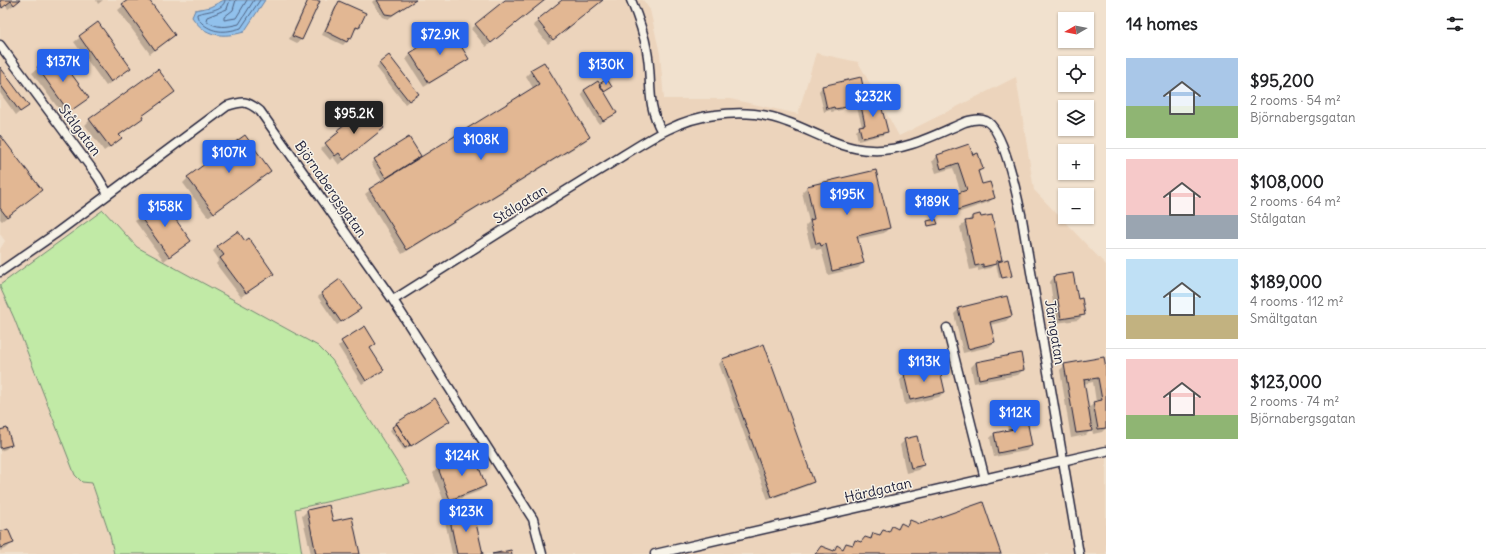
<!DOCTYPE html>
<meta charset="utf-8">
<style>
body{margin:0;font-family:Delius,sans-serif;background:#f6f6f6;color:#202124;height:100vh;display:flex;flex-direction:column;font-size:15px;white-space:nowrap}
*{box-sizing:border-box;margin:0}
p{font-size:13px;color:#757577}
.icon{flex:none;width:22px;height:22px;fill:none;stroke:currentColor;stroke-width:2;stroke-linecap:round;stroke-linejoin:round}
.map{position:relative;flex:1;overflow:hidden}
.panel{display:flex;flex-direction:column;background:#fff;width:380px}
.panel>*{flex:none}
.needle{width:26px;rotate:261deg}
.fabs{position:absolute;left:1058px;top:12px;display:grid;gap:8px}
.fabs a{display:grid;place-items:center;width:36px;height:36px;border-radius:0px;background:#fff;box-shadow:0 1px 3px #0004;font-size:20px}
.price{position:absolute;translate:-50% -34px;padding:0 9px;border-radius:4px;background:#2563eb;color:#fff;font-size:13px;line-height:26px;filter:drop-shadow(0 1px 2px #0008)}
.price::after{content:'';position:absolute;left:50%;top:24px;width:12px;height:9px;margin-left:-6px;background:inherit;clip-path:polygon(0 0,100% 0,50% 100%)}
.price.selected{background:#222;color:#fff}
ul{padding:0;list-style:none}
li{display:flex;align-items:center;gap:12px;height:100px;padding:0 20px}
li+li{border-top:1px solid #e0e0e0}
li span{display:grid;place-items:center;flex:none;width:112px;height:80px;border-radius:0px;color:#555}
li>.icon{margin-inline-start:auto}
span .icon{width:48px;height:48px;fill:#fffc;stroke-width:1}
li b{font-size:17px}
h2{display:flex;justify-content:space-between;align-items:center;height:48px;padding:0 20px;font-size:17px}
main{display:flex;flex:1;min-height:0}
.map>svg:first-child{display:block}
</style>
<main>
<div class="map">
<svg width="1106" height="554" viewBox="0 0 1106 554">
<rect width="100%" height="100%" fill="#f1e1ce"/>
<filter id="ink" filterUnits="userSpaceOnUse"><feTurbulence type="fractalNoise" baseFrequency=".025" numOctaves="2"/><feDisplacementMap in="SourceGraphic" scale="8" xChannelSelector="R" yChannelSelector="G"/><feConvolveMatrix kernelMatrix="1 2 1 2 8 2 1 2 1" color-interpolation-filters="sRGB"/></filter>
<g filter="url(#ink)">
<path fill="#ecd4bc" d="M 0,0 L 643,0 L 650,10 L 660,54 L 664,99 L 730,99 L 798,114 L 816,53 L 858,62 L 899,136 L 1016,77 L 1034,190 L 1106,265 L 1106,554 L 302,554 L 295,509 L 409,483 L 332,360 L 318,346 L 137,247 L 103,210 L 0,285 L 0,249 L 5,241 L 0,234 Z
M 0,287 L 14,318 L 38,380 L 92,483 L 110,536 L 114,554 L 0,554 Z"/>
<path fill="#c1eaa6" stroke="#728670" d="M 103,210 L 137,247 L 318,346 L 332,360 L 410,483 L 295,509 L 302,554 L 114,554 L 110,536 L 92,483 L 82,482 L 75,475 L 14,318 L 0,287 L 0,285 Z"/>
<path fill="#91c1ec" stroke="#6581a5" d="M 224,0 L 265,0 L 244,32 C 223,38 205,37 192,17 L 195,10 L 210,7 Z"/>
<path fill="#0003" fill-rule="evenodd" d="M 0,0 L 21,0 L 8,9 L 6,5 L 0,9 Z
M 96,0 L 103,0 L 98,4 Z
M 130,0 L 148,0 L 174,35 L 150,54 L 118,10 Z
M 308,0 L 319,2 L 301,40 L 297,43 L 289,39 Z
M 374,0 L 415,0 L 388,19 L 382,17 L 372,2 Z
M 506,0 L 545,0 L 486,47 L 471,29 Z
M 564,0 L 602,0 L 548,44 L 533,25 Z
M 339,2 L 358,28 L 354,31 L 350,38 L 343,45 L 322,35 L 336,5 Z
M 98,24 L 125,72 L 106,86 L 74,42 Z
M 56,54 L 88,98 L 64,116 L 32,73 Z
M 411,54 L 468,59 L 463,63 L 424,87 L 406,59 Z
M 380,64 L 414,97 L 405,104 L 376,67 Z
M 0,69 L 27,106 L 16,115 L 0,93 Z
M 531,71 L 589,137 L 584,142 L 402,254 L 365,194 L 382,181 L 371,163 L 409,138 L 421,158 L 533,88 L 526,76 Z
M 822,87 L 865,101 L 886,132 L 883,135 L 858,141 L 856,131 L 862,126 L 856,104 L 845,107 L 842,110 L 831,112 L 831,110 L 824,112 L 819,91 Z
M 584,90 L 603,92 L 616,112 L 599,124 L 581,94 Z
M 174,92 L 141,117 L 137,122 L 119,136 L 115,143 L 104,151 L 85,125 L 90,120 Z
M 350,125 L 383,128 L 339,165 L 333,157 L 330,160 L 321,149 L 335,137 L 333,136 L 338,131 Z
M 0,137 L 41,190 L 2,221 L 0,219 Z
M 968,145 L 972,156 L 982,169 L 978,173 L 982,186 L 994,197 L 989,202 L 949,216 L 944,202 L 949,197 L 961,193 L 953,168 L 936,173 L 932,161 L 937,156 Z
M 270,171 L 208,217 L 183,183 L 188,178 Z
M 875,171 L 889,228 L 884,233 L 857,239 L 863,263 L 858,268 L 828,275 L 821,249 L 816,250 L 815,247 L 811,248 L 805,226 L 809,222 L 802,192 L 807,187 Z
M 160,201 L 190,241 L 164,261 L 135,221 Z
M 972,217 L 1001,259 L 997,263 L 1008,261 L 1011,275 L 1010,277 L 1010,275 L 999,278 L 996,264 L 990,268 L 978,271 L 978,268 L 970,270 L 960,227 Z
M 218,246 L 272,274 L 241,297 L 216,264 L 219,260 L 213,251 Z
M 1054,277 L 1077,300 L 1083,315 L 1078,320 L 1056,323 L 1050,282 Z
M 322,293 L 356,312 L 337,325 L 318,297 Z
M 959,309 L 1011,316 L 1006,321 L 990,325 L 994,342 L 989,347 L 963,353 L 954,314 Z
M 365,328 L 369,348 L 382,370 L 362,384 L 338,346 Z
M 763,345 L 813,482 L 809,485 L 768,500 L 719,364 L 722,360 Z
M 976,362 L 1023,370 L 1018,375 L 974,383 L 971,367 Z
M 1065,365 L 1106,375 L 1106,428 L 1102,432 L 1093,434 L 1092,429 L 1086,435 L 1071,438 L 1060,370 ZM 1093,382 L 1096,402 L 1087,409 L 1083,384 Z
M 905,375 L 944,392 L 939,397 L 905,405 L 900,380 Z
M 1011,412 L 1031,446 L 1026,451 L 994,457 L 990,438 L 995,433 L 1008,431 L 1006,417 Z
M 449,421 L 405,450 L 403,449 L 390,430 L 397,424 Z
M 0,431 L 11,444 L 6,449 L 0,451 Z
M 905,440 L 923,465 L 918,470 L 906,473 L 900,445 Z
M 438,468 L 485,486 L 480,491 L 445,504 L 433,473 Z
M 307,511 L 332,523 L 359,554 L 311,554 L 302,516 Z
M 450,516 L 482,554 L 452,554 L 445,521 Z
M 910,521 L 1000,554 L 815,554 L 833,552 L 837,547 L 842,549 L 847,545 L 851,546 L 856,541 L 861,543 L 869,539 L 873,534 L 879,536 L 883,531 L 887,533 L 892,527 L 897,529 L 901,524 L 906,526 Z
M 0,533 L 12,543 L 7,548 L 0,551 Z"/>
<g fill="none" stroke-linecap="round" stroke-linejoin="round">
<path stroke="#4e6282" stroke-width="1" d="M 225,0 C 224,11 205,11 197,14 C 197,19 200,21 203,24 C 215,34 228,32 241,28 L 260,0
M 230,0 L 227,9 L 207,17 L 206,20 C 216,29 227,27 239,24 L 254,0
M 236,0 L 233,10 L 224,17 L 224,20 L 236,18 L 247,0"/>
</g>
<path fill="#e2b793" stroke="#22223b" d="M 0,0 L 20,0 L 14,5 L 11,1 L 2,8 Z
M 128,0 L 149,0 L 175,35 L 155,50 L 122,4 Z
M 308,0 L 320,1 L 302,40 L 292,36 Z
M 377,0 L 416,0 L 392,15 L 385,14 Z
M 505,0 L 545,0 L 491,43 L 475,24 Z
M 562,0 L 603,0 L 553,40 L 537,20 Z
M 339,1 L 366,13 L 359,28 L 356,27 L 351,39 L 349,38 L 347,42 L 325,31 Z
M 98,22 L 131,68 L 111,82 L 79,36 Z
M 450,28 L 469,59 L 429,83 L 410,53 Z
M 56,53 L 89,98 L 69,112 L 37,67 Z
M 389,55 L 419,94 L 409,101 L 379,63 Z
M 544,62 L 590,137 L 407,250 L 369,189 L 539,84 L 530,70 Z
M 0,67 L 29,106 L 20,112 L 0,84 Z
M 158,69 L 175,92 L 142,116 L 143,118 L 119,135 L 122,138 L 110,147 L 89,119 Z
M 861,77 L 866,100 L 846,104 L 847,107 L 835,109 L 834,107 L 827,109 L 822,86 Z
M 607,79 L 612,87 L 604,92 L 599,84 Z
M 598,81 L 617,113 L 603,121 L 584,90 Z
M 879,97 L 888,132 L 862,138 L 859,126 L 865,125 L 860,101 Z
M 368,109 L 384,128 L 344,160 L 339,153 L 335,156 L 325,143 L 339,132 L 337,130 L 349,121 L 350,123 Z
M 0,135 L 42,190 L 7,217 L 0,208 Z
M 245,135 L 271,171 L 214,213 L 187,177 Z
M 409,137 L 421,156 L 386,178 L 374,159 Z
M 969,144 L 973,155 L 978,153 L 983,169 L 978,171 L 982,184 L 990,182 L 995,198 L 954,211 L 949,196 L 967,190 L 958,163 L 941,169 L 937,155 Z
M 876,170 L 890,228 L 857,236 L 864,263 L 832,271 L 826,244 L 821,246 L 820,243 L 816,244 L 810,220 L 814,219 L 807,186 Z
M 161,199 L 191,241 L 169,257 L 139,215 Z
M 980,214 L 981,217 L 992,215 L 1002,260 L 996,261 L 996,264 L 983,267 L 983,264 L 975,266 L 965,221 L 972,220 L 972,216 Z
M 936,219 L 938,224 L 928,226 L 927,221 Z
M 238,231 L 245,241 L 249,238 L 274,274 L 246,293 L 220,258 L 224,255 L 217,246 Z
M 1008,259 L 1012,276 L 1002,278 L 998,262 Z
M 1073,273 L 1078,299 L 1082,298 L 1085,315 L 1061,319 L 1054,276 Z
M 340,279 L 361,309 L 341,322 L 321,293 Z
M 1007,296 L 1012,316 L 990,322 L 995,342 L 968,349 L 958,308 Z
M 365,326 L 376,344 L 370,348 L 384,370 L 366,381 L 341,341 Z
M 764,344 L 814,482 L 772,497 L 722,359 Z
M 1021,353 L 1024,370 L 979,379 L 976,362 Z
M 1104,357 L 1106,369 L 1106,428 L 1098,429 L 1093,402 L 1102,400 L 1098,378 L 1084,380 L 1092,431 L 1076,433 L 1064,364 Z
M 939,366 L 945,392 L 910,400 L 904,374 Z
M 435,398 L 450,421 L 411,446 L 396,423 Z
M 1025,409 L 1032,446 L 998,453 L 994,433 L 1014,429 L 1010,411 Z
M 397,424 L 410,445 L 405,448 L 392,427 Z
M 7,428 L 12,445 L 0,448 L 0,430 Z
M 917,436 L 924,465 L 911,468 L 904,439 Z
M 474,454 L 486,486 L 450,500 L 438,468 Z
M 983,502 L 1001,554 L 815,554 L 821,546 L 834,551 L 837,545 L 843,549 L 846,543 L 853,545 L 855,540 L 861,542 L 865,537 L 871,539 L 873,533 L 880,535 L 883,530 L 889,532 L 892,526 L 898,529 L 901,523 L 907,526 L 910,520 L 920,524 Z
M 329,505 L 333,521 L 352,517 L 360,554 L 316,554 L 307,510 Z
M 473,510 L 483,554 L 457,554 L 449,515 Z
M 8,529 L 14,543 L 0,548 L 0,532 Z
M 511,550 L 512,554 L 492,554 Z"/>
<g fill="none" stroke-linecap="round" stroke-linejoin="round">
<g stroke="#22223b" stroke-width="11">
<path id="minor" d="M 631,0 C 638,17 644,33 647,51 C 653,82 645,102 662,132
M 0,45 L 98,177 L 108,194
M 0,272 L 55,234 L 227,106 C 243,101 246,100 260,111 L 393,300 L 533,519 L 542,554
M 393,300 C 463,256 532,211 603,168 C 638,147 674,119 715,115 C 738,112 765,113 787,122 C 815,132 840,149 871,150 C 904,152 935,135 965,122 C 971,120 980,118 986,121 C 1004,129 1018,200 1022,219 L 1079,554
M 947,328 L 985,479
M 655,554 L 1106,451"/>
</g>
<use href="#minor" stroke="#f7f3e8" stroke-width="8"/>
</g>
</g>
<g text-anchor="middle" stroke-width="3" stroke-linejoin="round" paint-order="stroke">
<g font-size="14" fill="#22223b" stroke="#f7f3e8">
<text transform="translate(80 130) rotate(53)" y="5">Stålgatan</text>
<text transform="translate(331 189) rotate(55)" y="5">Björnabergsgatan</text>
<text transform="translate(520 204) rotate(-32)" y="5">Stålgatan</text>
<text transform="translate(1055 332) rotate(81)" y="5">Järngatan</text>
<text transform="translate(878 490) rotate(-13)" y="5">Härdgatan</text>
</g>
</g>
</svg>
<div class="fabs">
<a><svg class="needle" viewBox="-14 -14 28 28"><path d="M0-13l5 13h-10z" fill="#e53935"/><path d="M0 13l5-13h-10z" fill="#757577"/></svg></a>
<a><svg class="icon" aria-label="locate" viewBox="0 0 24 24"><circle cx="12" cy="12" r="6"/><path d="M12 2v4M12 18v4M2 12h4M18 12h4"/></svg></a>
<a><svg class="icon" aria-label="layers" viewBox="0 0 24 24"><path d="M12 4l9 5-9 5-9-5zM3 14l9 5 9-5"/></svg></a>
<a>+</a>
<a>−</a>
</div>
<b class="price" style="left:440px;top:56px">$72.9K</b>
<b class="price" style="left:63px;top:83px">$137K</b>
<b class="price" style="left:606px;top:86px">$130K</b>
<b class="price" style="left:873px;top:118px">$232K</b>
<b class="price selected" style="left:354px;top:135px">$95.2K</b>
<b class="price" style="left:481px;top:161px">$108K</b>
<b class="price" style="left:229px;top:174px">$107K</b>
<b class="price" style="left:847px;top:216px">$195K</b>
<b class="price" style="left:932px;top:223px">$189K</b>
<b class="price" style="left:165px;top:228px">$158K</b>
<b class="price" style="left:924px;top:383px">$113K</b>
<b class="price" style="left:1015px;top:434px">$112K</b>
<b class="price" style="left:462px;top:477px">$124K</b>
<b class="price" style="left:466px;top:533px">$123K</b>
</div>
<section class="panel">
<h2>14 homes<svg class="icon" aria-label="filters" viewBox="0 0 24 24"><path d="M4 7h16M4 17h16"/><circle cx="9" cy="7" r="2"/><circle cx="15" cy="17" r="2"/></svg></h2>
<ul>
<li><span style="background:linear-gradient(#a9c7e8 60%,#8fb573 0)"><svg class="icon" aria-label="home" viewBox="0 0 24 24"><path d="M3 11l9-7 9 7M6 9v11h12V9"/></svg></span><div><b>$95,200</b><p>2 rooms · 54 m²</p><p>Björnabergsgatan</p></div></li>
<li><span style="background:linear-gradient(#f6c9c9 70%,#9aa5b1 0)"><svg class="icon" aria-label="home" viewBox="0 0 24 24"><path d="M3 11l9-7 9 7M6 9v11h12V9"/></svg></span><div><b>$108,000</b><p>2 rooms · 64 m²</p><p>Stålgatan</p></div></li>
<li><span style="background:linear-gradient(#bfe0f5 70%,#c2b280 0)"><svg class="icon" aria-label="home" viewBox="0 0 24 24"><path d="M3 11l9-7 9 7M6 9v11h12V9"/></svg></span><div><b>$189,000</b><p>4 rooms · 112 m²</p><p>Smältgatan</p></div></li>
<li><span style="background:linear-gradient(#f6c9c9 70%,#8fb573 0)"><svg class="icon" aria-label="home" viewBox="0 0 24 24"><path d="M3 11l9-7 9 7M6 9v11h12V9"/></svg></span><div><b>$123,000</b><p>2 rooms · 74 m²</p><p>Björnabergsgatan</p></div></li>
</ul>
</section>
</main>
